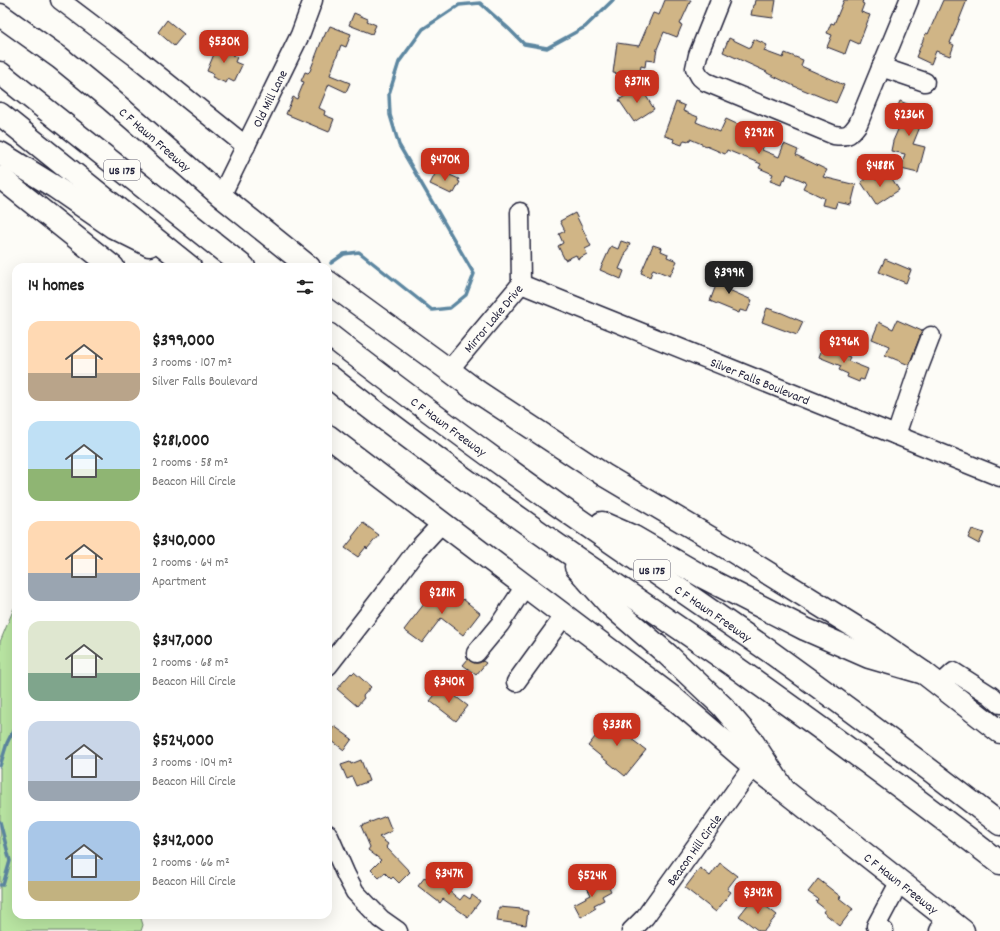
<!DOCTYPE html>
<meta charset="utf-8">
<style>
body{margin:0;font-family:Dekko,sans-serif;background:#f2f2f2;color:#222;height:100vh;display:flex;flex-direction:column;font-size:15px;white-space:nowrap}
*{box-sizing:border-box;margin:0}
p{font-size:13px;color:#767676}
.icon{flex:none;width:22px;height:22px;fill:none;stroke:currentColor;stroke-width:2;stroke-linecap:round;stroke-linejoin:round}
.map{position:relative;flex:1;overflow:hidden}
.details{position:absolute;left:12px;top:263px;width:320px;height:656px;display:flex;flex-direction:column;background:#fff;border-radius:12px;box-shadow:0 4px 16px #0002}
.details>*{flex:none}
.price{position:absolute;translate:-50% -34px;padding:0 9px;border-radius:8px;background:#c8321e;color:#fff;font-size:13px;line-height:26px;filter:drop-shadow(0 1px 2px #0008)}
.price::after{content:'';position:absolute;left:50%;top:24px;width:12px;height:9px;margin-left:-6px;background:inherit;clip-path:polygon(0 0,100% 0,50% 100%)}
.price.active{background:#222;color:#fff}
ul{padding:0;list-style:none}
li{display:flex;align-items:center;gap:12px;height:100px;padding:0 16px}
li span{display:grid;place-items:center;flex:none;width:112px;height:80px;border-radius:12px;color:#555}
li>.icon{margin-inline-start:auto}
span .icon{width:48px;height:48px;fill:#fffc;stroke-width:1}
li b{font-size:17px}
h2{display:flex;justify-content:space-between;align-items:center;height:48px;padding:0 16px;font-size:17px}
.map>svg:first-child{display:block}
</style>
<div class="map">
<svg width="1000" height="931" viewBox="0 0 1000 931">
<rect width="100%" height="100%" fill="#fdfcf7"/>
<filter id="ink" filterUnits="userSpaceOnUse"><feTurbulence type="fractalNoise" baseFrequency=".025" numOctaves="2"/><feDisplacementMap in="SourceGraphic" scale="8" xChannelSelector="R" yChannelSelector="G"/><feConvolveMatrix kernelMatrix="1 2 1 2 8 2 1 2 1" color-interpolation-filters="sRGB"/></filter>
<g filter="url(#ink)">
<path fill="#b9e5a2" stroke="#6e846e" d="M 14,608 L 16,613 L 16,915 L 140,915 L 143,925 L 141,931 L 0,931 L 0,642 Z"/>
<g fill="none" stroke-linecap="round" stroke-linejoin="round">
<path stroke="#5d87a1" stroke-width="3.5" d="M 331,263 L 344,254 L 359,252 L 432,310 L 450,308 L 466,295 L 474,274 L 399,145 L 390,115 L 389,94 L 399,62 L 423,29 L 459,5 L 480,3 L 508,28 L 524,44 L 547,48 L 585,27 L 613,0
M 0,766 L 7,743 L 16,725
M 0,822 L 10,861 L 3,885 L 0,885"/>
</g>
<path fill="#d0b586" stroke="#22223b" d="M 665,0 L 691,0 L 680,24 L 682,25 L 677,37 L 664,32 L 657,49 L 655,61 L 646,60 L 645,67 L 641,66 L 639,77 L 613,73 L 617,43 L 639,46 L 653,13 L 659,15 Z
M 755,0 L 776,0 L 773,18 L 751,15 L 753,5 L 754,5 Z
M 844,0 L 863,0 L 862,3 L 864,4 L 861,12 L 870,15 L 859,44 L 850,40 L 845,54 L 827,47 L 832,35 L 827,33 L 831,23 L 834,24 Z
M 943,0 L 967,0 L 950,43 L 954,45 L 950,56 L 936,51 L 931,64 L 916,57 L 926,33 L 928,34 Z
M 354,13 L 368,19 L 367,21 L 376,25 L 372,34 L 349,25 Z
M 167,20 L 184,34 L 174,46 L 158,32 Z
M 330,26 L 351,34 L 346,47 L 341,45 L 330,75 L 350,83 L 346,92 L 329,84 L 319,108 L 325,111 L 324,115 L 334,119 L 329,132 L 286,114 L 293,97 L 297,99 L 304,82 L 301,81 L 305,72 L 308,73 L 310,71 L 323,37 L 324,37 L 326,32 L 327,32 Z
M 729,38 L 750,48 L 754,39 L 767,45 L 764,51 L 783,58 L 785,53 L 803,60 L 801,66 L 844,85 L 836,103 L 794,86 L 767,73 L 767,72 L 723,52 Z
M 219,42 L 235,49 L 233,55 L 237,57 L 235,62 L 242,65 L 234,82 L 228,79 L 226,83 L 212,77 L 214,74 L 207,71 Z
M 640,86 L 654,109 L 634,122 L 619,100 Z
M 900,101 L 926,112 L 913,144 L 925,147 L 918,173 L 901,169 L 905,154 L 891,151 L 893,141 L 904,116 L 895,113 Z
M 676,102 L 685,106 L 683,111 L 698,117 L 696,122 L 720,132 L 726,119 L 754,132 L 752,137 L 765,142 L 762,150 L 779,157 L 784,144 L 798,150 L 796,155 L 827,170 L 823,177 L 856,185 L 851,205 L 837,202 L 835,208 L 822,205 L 824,198 L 803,188 L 806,182 L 787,174 L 785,180 L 783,179 L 781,185 L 770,181 L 773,174 L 759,168 L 761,164 L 727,150 L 725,154 L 690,139 L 689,141 L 684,140 L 682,145 L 673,142 L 674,139 L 665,136 L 665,132 Z
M 436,172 L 442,174 L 443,172 L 459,179 L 458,181 L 460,182 L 454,193 L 452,192 L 451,194 L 430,184 Z
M 888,172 L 899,190 L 876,205 L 861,182 L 872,175 L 876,180 Z
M 575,213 L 591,246 L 585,249 L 587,254 L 578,259 L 576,255 L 565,260 L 558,246 L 563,243 L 559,234 L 565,231 L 560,221 Z
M 621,241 L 630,244 L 619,269 L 624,271 L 621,279 L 600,270 L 611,246 L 618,249 Z
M 653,245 L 662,248 L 661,251 L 668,254 L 667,257 L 677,261 L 670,276 L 653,269 L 650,277 L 641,273 Z
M 885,259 L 911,270 L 906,283 L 879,272 Z
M 721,272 L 734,277 L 729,290 L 752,300 L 747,312 L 740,310 L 739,313 L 710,301 Z
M 767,308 L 782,313 L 803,322 L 797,335 L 762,322 Z
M 897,320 L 922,331 L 909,365 L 885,355 L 889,346 L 872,339 L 879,322 L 893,329 Z
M 823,346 L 850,357 L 848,361 L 868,369 L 864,380 L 860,379 L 859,382 L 847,377 L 848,374 L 839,370 L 841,366 L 819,357 Z
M 363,523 L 379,535 L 367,549 L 366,547 L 358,557 L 345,548 L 353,538 L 352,537 Z
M 972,529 L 984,533 L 979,544 L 968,538 Z
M 440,585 L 461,602 L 463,599 L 480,613 L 463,635 L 441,618 L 422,643 L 404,630 L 431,595 L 432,596 Z
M 468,659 L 470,661 L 474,663 L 479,663 L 483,661 L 486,663 L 476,675 L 463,665 Z
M 354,672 L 371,687 L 363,696 L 364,698 L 357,706 L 337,689 L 351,673 L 352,674 Z
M 442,686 L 468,706 L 456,721 L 430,701 Z
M 610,718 L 632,736 L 630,738 L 646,750 L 625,776 L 588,746 Z
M 334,726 L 352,739 L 344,750 L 328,738 L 328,736 Z
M 361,760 L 369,781 L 356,786 L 352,777 L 347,779 L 341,765 L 350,762 L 351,764 Z
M 386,816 L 392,831 L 379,837 L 388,844 L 386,847 L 410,872 L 399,883 L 393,877 L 391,879 L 385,873 L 379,878 L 371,870 L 381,860 L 368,850 L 370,847 L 361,826 Z
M 720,863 L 737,876 L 727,889 L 731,892 L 716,912 L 685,888 L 700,868 L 710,876 Z
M 431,876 L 460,900 L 464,895 L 470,899 L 472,895 L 480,901 L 468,917 L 443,899 L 440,903 L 418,886 L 425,877 L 428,880 Z
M 818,879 L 841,897 L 839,898 L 853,909 L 840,926 L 823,912 L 825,909 L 816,902 L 818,899 L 808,892 Z
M 593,880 L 597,886 L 606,881 L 611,891 L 602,896 L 604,900 L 594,905 L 596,908 L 581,917 L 574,904 L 591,895 L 585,884 Z
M 754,897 L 777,915 L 764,931 L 759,931 L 739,916 Z
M 499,907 L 522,909 L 522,910 L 528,911 L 526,925 L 497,921 Z"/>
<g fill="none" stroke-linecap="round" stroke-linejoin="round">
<g stroke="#22223b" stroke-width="21">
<g id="minor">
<path d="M 60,0 L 138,59 L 246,146"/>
<path d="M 720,0 L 698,55 L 695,68 L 700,77 L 706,82 L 834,135 C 848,137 850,135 858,124 L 909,0"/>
<path d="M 881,67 L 925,82"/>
<path id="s1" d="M 221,196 L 300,35 L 313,0"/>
<path id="s2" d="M 521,284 L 1000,477"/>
<path id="s3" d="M 449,370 L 521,284 L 520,212"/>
<path d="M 896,435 L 918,370 L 931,336"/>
<path d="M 476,653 L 500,624 L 525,586"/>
<path d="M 328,666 L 380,599 L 416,551 L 442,523"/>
<path d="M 516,682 L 564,616"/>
<path d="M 940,685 L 954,672 L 990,695 L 1000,704"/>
<path d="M 328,834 L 346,875 L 355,892 L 381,919 L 398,931"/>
<path id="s4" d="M 631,931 L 645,917 L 753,766"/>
<path d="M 884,931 L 876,926 L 900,881"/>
<path d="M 939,931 L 946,917"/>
</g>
</g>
<g stroke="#22223b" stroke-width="25">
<g id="major">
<path id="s5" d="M 0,15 L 60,58 L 110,99 L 221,196 L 309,267"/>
<path d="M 0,177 L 113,267"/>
<path d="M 328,282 L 449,370 L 478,392 L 604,475 L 734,552 L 873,638 L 924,673 L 1000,732"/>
<path id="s6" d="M 328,436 L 442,523 L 676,700 L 753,766 L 963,931"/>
</g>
</g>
<g stroke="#22223b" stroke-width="25">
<g id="highway">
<path d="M 0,73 L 244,267"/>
<path d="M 0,114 L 190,267"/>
<path d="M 0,153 L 55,187 L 113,227 L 149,245"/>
<path id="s7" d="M 328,334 C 403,393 481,450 559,506 C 629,555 699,602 769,651 C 847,707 924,765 1000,824"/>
<path d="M 328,375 C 402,434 479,490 556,544 C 621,589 688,633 752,679 C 836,739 919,800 1000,863"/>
<path d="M 602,523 L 634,537 L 703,577 L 805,629 L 869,657 L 924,673"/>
<path d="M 576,567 L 609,604 L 668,655 L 722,706 L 752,741 L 784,790"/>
</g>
</g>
<use href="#minor" stroke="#fdfcf7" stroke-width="18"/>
<use href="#major" stroke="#fdfcf7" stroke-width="22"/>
<use href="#highway" stroke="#fdfcf7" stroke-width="22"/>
</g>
</g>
<g text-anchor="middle" stroke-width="4" stroke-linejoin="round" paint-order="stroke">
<g fill="#fdfcf7" stroke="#646373" stroke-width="1">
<rect x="104" y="160" width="36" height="20" rx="3"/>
<rect x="634" y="560" width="36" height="20" rx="3"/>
</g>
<g font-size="12" font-weight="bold" fill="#22223b">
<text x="122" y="174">US 175</text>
<text x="652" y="574">US 175</text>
</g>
<g font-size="13" fill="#22223b" stroke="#fdfcf7">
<text dy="5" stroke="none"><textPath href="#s1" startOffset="109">Old Mill Lane</textPath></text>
<text dy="5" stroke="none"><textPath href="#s5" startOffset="199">C F Hawn Freeway</textPath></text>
<text dy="5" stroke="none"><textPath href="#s3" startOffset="68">Mirror Lake Drive</textPath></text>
<text dy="5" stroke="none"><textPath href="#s2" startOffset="258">Silver Falls Boulevard</textPath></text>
<text dy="5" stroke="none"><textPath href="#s7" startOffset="152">C F Hawn Freeway</textPath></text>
<text dy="5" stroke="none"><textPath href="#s7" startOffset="476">C F Hawn Freeway</textPath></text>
<text dy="5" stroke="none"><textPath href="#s4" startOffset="103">Beacon Hill Circle</textPath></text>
<text dy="5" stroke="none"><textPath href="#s6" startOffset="727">C F Hawn Freeway</textPath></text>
</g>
</g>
</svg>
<b class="price" style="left:224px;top:64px">$530K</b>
<b class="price" style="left:637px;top:104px">$371K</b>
<b class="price" style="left:909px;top:137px">$236K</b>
<b class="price" style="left:759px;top:155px">$292K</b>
<b class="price" style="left:445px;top:182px">$470K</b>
<b class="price" style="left:880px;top:188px">$488K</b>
<b class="price active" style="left:729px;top:295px">$399K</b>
<b class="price" style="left:844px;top:364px">$296K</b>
<b class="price" style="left:442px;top:615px">$281K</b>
<b class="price" style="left:449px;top:704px">$340K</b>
<b class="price" style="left:617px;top:747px">$338K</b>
<b class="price" style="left:449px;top:896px">$347K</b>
<b class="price" style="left:592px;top:898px">$524K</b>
<b class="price" style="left:758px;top:915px">$342K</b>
<section class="details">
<h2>14 homes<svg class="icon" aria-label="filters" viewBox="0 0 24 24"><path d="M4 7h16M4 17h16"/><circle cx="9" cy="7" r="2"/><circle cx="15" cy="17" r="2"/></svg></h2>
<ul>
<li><span style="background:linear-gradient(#ffd9b3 65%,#b9a48a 0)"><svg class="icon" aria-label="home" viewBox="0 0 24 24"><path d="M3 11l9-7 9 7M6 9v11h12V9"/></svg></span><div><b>$399,000</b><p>3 rooms · 107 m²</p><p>Silver Falls Boulevard</p></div></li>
<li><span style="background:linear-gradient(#bfe0f5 60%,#8fb573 0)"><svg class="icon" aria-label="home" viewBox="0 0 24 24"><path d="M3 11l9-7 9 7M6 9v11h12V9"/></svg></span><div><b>$281,000</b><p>2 rooms · 58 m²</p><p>Beacon Hill Circle</p></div></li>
<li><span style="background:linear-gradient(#ffd9b3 65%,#9aa5b1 0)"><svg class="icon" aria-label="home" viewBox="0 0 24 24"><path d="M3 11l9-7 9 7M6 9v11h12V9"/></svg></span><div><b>$340,000</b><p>2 rooms · 64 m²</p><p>Apartment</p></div></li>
<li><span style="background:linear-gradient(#dfe7d0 65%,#7fa58c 0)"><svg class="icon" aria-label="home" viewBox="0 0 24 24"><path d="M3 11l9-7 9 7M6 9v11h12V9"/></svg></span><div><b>$347,000</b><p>2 rooms · 68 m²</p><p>Beacon Hill Circle</p></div></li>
<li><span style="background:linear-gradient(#c9d6e8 75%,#9aa5b1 0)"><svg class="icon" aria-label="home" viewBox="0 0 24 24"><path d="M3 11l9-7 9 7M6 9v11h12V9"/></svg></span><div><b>$524,000</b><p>3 rooms · 104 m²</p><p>Beacon Hill Circle</p></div></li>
<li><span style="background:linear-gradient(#a9c7e8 75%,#c2b280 0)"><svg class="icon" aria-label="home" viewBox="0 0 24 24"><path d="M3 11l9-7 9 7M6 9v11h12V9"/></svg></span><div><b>$342,000</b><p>2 rooms · 66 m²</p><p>Beacon Hill Circle</p></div></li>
</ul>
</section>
</div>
